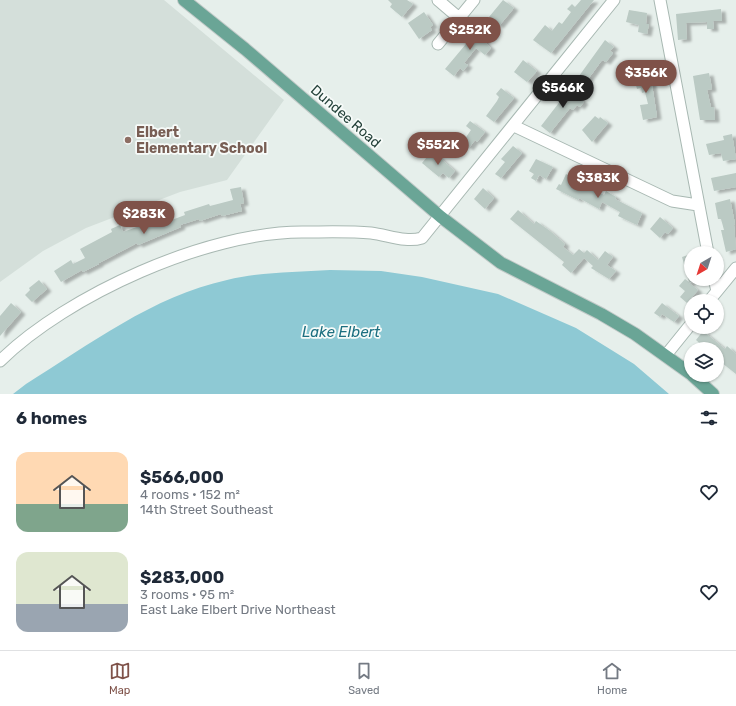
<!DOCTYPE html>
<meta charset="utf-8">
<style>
body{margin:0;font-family:Rubik,sans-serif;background:#f6f6f7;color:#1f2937;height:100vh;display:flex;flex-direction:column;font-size:15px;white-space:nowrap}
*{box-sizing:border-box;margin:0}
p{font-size:13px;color:#747a83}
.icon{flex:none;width:22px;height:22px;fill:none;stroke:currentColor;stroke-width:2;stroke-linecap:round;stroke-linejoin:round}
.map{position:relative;height:394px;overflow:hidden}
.side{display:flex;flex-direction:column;background:#fff;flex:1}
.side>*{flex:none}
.needle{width:26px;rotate:219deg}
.tools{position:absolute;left:684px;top:246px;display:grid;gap:8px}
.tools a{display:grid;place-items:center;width:40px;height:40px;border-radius:50%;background:#fff;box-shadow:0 1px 3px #0004;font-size:20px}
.price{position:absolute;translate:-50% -34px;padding:0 9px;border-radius:14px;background:#7f5249;color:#fff;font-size:13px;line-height:26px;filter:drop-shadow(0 1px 2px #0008)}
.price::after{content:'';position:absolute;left:50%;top:24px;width:12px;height:9px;margin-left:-6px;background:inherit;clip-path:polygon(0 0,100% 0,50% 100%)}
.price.selected{background:#222;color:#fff}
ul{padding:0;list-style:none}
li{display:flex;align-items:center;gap:12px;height:100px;padding:0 16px}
li span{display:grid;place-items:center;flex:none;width:112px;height:80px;border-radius:12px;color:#555}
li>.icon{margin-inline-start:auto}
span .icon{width:48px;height:48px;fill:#fffc;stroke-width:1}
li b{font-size:17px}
h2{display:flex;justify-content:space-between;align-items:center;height:48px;padding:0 16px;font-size:17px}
.tabs{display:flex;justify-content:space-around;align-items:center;height:56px;border-top:1px solid #e0e1e3;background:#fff;font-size:11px;color:#747a83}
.tabs a{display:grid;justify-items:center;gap:2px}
.tabs .selected{color:#7f5249}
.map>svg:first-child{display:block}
</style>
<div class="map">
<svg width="736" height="394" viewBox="0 0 736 394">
<defs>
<filter id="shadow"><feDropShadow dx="4.5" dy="2.5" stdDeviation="1" flood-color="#0004"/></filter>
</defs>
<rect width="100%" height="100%" fill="#e6efeb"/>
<path fill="#d4dfda" d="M 0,0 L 164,0 L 284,100 L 227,180 L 180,192 L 86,228 L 43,251 L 0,282 Z"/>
<path fill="#8ec9d4" d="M 330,270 L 381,271 L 422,277 L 498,294 L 576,328 L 634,364 L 669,394 L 13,394 L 26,384 C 89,345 153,296 227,280 C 260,272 296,272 330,270 Z"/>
<path fill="#bbcac4" filter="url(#shadow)" d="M 388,0 L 407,0 L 413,4 L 402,17 L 390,7 L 392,4 Z
M 503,0 L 514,8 L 499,26 L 489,17 Z
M 581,0 L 594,0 L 551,53 L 533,40 L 545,25 L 552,31 L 559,22 L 562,24 L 571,12 L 567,9 L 572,4 L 575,7 Z
M 721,9 L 722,21 L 713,21 L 714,29 L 707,29 L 707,22 L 686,23 L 687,39 L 678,40 L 676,14 Z
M 629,10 L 647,13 L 646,24 L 649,24 L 647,34 L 638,32 L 639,25 L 626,22 Z
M 424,12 L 433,25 L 430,27 L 432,30 L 419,39 L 408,23 Z
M 481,26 L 490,33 L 484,41 L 491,48 L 485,55 L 476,48 L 464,63 L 468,65 L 463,71 L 460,68 L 454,76 L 445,69 Z
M 605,40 L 614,47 L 610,51 L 613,53 L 606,62 L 602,60 L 586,82 L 579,76 Z
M 523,60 L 537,71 L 527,82 L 514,72 Z
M 650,71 L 657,117 L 643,120 L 640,105 L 648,104 L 645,92 L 642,93 L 641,88 L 637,89 L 633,74 Z
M 709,73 L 712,89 L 707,90 L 711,107 L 714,107 L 715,120 L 700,120 L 693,76 Z
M 569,86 L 579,95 L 578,97 L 584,102 L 580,107 L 577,105 L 573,110 L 570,108 L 550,133 L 541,126 L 558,104 L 563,97 L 561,95 Z
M 501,88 L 514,98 L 494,122 L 486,116 L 497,101 L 499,97 L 496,94 Z
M 595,116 L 599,119 L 600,117 L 608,123 L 592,142 L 582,130 Z
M 470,121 L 485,132 L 477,142 L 475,140 L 469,148 L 462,143 L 471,130 L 466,126 Z
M 732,134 L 736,159 L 723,161 L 721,153 L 709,155 L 706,144 L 724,140 L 723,136 Z
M 513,146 L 522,153 L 501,178 L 495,174 L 505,162 L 501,159 Z
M 432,151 L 455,171 L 449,178 L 443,173 L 439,177 L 422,163 Z
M 536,159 L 553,167 L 546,179 L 539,175 L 536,181 L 531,178 L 534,174 L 529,171 Z
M 736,173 L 736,187 L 714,191 L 711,178 Z
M 566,174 L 604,195 L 606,191 L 616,197 L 615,199 L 642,213 L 637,225 L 618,216 L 620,212 L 602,202 L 599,209 L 579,198 L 578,200 L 556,189 L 559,184 L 561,185 Z
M 241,187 L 244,203 L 240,204 L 242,211 L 222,216 L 221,214 L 200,221 L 199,219 L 180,225 L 181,227 L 138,245 L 137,243 L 99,263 L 99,264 L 83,272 L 82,270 L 61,282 L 54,271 L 71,260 L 73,264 L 85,258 L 80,249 L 112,232 L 111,229 L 120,225 L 123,232 L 167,216 L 169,221 L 185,215 L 184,212 L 209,204 L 210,206 L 233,200 L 230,189 Z
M 483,188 L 494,198 L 485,209 L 474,199 Z
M 730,199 L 735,224 L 734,225 L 736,249 L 726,252 L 721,230 L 724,230 L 721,219 L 718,219 L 715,203 Z
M 518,210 L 534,224 L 536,221 L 550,231 L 565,244 L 563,247 L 573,255 L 579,249 L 584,253 L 587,250 L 598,260 L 605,251 L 613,257 L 607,265 L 616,271 L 609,279 L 591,268 L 593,266 L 584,258 L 571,273 L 562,265 L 564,262 L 510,219 Z
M 660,217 L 673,228 L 668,234 L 665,232 L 660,238 L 650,229 Z
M 691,254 L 691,282 L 689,283 L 698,290 L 687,303 L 680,297 L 685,291 L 679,286 L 685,279 L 689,282 L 682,257 Z
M 39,280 L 47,289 L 32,302 L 25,295 L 30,290 L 29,288 Z
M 11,303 L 21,312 L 0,336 L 0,316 Z
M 662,303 L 679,316 L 674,322 L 662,314 L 660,317 L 654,313 Z
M 703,331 L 725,349 L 727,346 L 736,354 L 736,374 L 717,359 L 717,349 L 706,349 L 696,340 Z"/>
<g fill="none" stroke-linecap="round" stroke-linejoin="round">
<g stroke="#a8b8b2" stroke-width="13">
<path id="minor" d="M 438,0 L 459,18
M 660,0 L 708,253
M 438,44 L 474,0
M 514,126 L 672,201 L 698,205
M 714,279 L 717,291
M 709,301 L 736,268
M 666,355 L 691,324
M 0,361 C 67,295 207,232 302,232 C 324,232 349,231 371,233 C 388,235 406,243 422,238 L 614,0"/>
</g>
<g stroke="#c2cac8" stroke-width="14">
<path id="major" d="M 184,0 L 245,49 L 441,217 L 501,263 L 601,314 L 635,334 L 691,374
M 692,375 L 713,394"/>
</g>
<use href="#minor" stroke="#fff" stroke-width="11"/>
<use href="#major" stroke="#6aa596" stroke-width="12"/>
</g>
<circle fill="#8d6e63" stroke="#f7fbf9" stroke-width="1.5" cx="128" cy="140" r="4"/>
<g text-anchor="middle" stroke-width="3.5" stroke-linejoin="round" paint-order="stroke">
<g font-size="14" fill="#24423a" stroke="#f7fbf9">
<text transform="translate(346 116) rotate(41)" y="5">Dundee Road</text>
</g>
<g font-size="14" font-weight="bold" fill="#785e54" stroke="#f7fbf9" text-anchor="start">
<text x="136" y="137">Elbert<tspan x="136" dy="16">Elementary School</tspan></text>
</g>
<g font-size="15" font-style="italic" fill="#1c6f80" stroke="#f7fbf9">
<text x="341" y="337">Lake Elbert</text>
</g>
</g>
</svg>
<div class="tools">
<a><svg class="needle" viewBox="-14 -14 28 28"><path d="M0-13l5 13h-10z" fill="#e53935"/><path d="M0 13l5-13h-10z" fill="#747a83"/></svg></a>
<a><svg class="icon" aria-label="locate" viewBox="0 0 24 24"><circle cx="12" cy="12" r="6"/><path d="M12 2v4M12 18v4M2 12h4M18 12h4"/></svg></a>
<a><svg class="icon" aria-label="layers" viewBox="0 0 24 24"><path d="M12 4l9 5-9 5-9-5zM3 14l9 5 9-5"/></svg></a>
</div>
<b class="price" style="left:470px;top:51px">$252K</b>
<b class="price" style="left:646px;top:94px">$356K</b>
<b class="price selected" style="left:563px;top:109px">$566K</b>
<b class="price" style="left:438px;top:166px">$552K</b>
<b class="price" style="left:598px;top:199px">$383K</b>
<b class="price" style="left:144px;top:235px">$283K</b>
</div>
<section class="side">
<h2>6 homes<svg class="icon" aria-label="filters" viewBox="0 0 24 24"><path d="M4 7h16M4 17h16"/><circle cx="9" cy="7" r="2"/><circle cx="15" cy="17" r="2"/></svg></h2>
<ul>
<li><span style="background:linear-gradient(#ffd9b3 65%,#7fa58c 0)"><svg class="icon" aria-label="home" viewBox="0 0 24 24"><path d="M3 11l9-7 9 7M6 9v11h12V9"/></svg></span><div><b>$566,000</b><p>4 rooms · 152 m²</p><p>14th Street Southeast</p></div><svg class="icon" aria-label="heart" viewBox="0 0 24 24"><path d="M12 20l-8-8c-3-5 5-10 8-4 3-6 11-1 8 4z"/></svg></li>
<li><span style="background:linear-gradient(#dfe7d0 65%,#9aa5b1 0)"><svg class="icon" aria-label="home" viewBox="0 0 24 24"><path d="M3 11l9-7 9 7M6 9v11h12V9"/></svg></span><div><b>$283,000</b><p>3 rooms · 95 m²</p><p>East Lake Elbert Drive Northeast</p></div><svg class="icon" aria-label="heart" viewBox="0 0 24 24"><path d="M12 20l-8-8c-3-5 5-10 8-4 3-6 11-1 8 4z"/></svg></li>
</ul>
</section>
<nav class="tabs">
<a class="selected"><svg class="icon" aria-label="map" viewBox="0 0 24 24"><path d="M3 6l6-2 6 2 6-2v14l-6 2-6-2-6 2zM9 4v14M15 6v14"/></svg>Map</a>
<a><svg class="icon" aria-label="saved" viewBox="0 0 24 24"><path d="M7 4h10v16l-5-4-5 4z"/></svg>Saved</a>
<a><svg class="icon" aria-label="home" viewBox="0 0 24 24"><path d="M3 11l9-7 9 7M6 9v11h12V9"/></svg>Home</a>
</nav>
